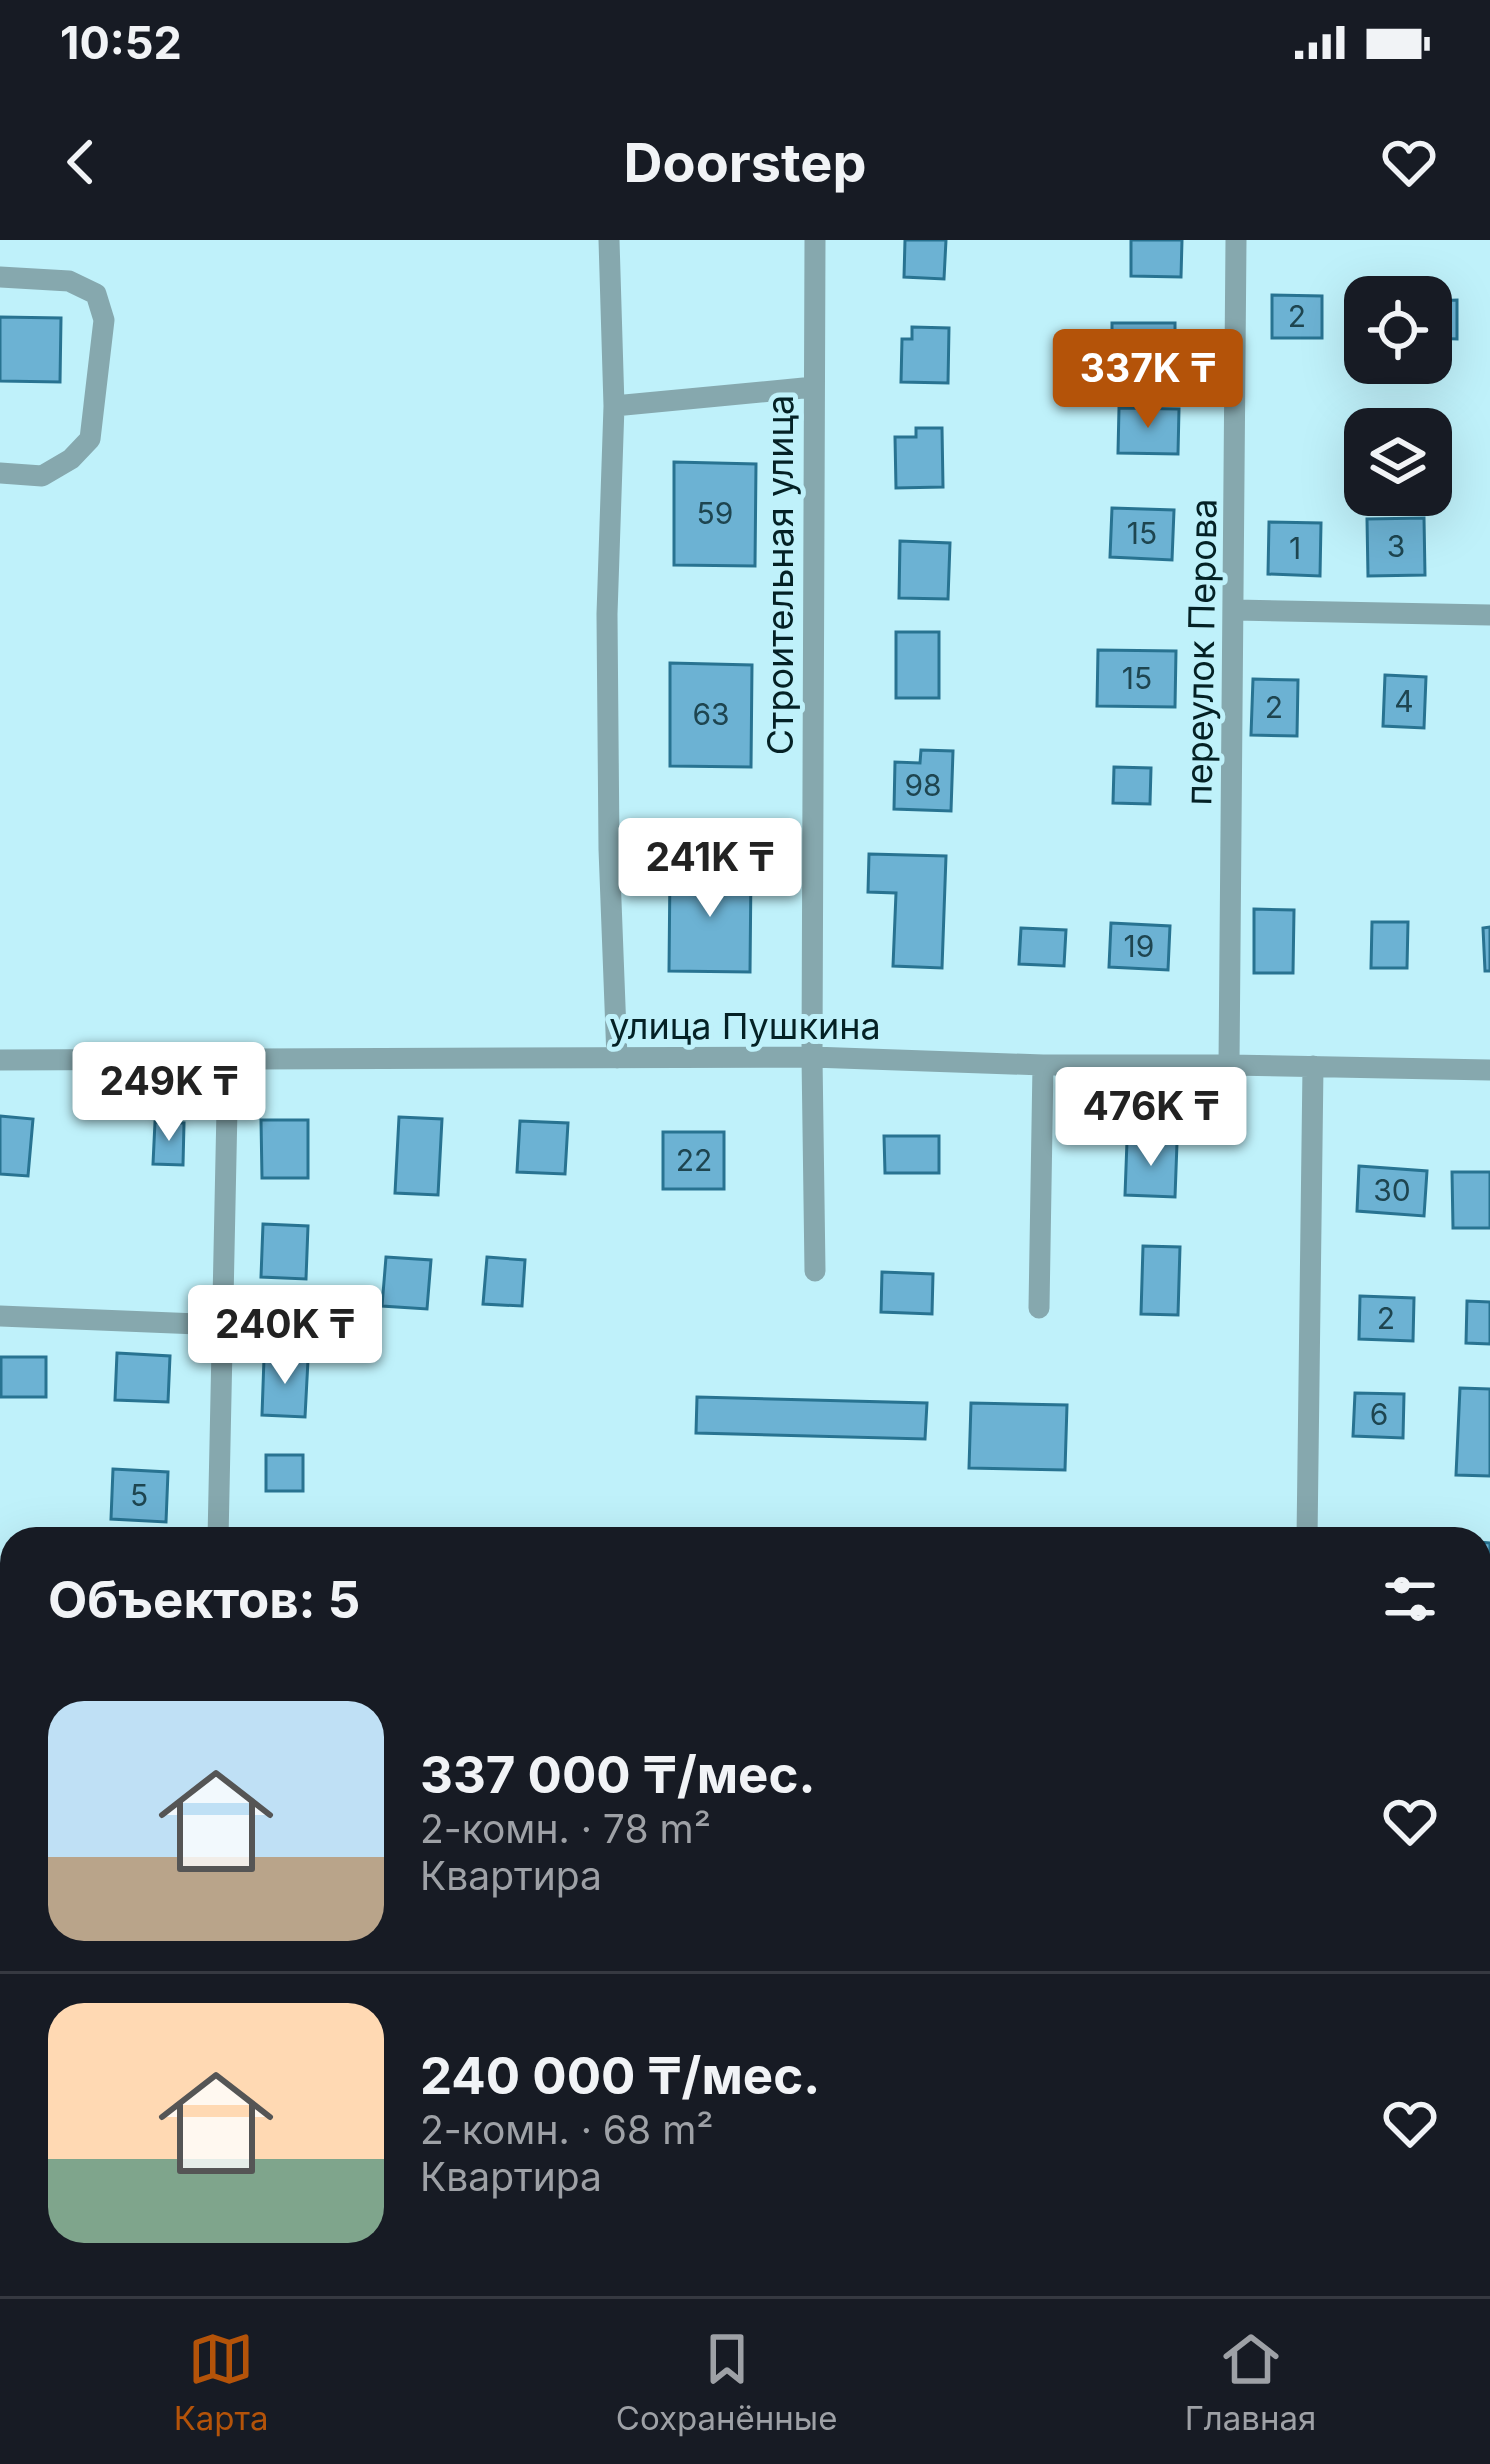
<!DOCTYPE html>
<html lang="ru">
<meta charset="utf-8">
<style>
body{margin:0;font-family:Inter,sans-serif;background:#20242c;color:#f1f3f6;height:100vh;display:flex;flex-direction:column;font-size:45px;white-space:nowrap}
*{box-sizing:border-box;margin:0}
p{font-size:39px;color:#9ea1a6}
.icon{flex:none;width:66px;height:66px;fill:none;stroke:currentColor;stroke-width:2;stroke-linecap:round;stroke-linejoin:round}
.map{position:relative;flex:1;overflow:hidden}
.sheet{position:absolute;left:0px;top:1287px;width:1491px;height:771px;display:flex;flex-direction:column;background:#171b24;border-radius:36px 36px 0 0;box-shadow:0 12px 48px #0002}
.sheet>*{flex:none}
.tools{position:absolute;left:1344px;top:36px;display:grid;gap:24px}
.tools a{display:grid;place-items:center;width:108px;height:108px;border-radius:24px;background:#171b24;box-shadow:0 12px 48px #0002;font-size:60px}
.price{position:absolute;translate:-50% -102px;padding:0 27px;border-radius:12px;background:#fff;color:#222;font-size:39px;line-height:78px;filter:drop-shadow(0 3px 6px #0008)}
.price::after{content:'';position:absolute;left:50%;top:72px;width:36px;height:27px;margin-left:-18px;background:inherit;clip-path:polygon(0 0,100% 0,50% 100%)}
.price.selected{background:#b45309;color:#fff}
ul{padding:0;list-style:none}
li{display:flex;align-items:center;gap:36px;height:300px;padding:0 48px}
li+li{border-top:3px solid #363941}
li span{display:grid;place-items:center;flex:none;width:336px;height:240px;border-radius:36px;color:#555}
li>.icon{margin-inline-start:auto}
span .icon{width:144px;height:144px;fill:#fffc;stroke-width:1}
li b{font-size:51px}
h2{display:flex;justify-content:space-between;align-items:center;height:144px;padding:0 48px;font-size:51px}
.status{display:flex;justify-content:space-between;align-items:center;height:84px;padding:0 60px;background:#171b24;direction:ltr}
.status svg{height:33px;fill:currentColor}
header{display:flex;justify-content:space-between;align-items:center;height:156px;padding:0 48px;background:#171b24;font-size:54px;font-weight:700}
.tab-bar{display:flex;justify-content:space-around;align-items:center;height:168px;border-top:3px solid #363941;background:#171b24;font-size:33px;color:#9ea1a6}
.tab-bar a{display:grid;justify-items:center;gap:6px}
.tab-bar .selected{color:#b45309}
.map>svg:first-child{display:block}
</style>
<div class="status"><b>10:52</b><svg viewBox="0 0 49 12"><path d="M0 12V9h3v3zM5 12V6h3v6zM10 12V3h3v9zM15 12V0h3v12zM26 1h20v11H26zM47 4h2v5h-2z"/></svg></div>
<header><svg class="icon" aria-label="back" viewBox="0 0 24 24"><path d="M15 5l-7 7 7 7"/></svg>Doorstep<svg class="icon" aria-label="heart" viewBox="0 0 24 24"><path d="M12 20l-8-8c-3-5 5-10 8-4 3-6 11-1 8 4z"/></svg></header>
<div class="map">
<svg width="1490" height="2056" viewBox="0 0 1490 2056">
<rect width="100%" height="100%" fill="#bff1fa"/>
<path fill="#6cb2d3" stroke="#287391" stroke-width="3" d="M 905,0 L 946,0 L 944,39 L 904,37 Z
M 1131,0 L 1182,0 L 1181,37 L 1131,36 Z
M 1272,55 L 1322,56 L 1322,98 L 1272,98 Z
M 1457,60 L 1457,99 L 1431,98 L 1431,61 Z
M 0,77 L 61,78 L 60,142 L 0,141 Z
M 1112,83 L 1175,83 L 1175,128 L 1112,127 Z
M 912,87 L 949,88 L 948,143 L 901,142 L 902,99 L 912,99 Z
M 1119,168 L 1179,169 L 1178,214 L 1118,213 Z
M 916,188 L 942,188 L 943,247 L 896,248 L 895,197 L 916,197 Z
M 674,222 L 756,224 L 755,326 L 674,325 Z
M 1112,268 L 1174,270 L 1172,320 L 1110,317 Z
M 1424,278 L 1425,335 L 1368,336 L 1367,279 Z
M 1269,282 L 1321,283 L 1320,336 L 1268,334 Z
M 900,301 L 950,303 L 948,359 L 899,358 Z
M 896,392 L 939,392 L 939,458 L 896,458 Z
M 1098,410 L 1176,411 L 1175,467 L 1097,466 Z
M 670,423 L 752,425 L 751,527 L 670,526 Z
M 1385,435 L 1426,437 L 1424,488 L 1383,486 Z
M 1253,439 L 1298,440 L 1297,496 L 1251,495 Z
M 921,510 L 953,511 L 951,571 L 894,569 L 895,522 L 920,523 Z
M 1114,527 L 1151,528 L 1150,564 L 1113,563 Z
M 869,614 L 946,616 L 942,728 L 893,726 L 896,653 L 868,652 Z
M 670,628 L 751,630 L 750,732 L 669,731 Z
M 1254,669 L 1294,670 L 1293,733 L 1254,733 Z
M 1372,682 L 1408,682 L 1407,728 L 1371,728 Z
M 1111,683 L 1170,686 L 1168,730 L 1109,727 Z
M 1490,687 L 1490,731 L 1485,731 L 1483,688 Z
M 1021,688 L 1066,690 L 1064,726 L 1019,724 Z
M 0,876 L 33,879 L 28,936 L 0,934 Z
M 399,877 L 442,879 L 438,955 L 395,953 Z
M 261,880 L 308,880 L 308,938 L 262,938 Z
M 520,881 L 568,883 L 565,934 L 517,932 Z
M 155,882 L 184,883 L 183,925 L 153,924 Z
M 663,892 L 724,892 L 724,949 L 663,949 Z
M 884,896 L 939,896 L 939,933 L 885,933 Z
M 1127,901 L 1177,903 L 1175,957 L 1125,955 Z
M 1359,926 L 1427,931 L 1424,976 L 1357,971 Z
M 1452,932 L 1490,932 L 1490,988 L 1453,988 Z
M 263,984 L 308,986 L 306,1039 L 261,1037 Z
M 1143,1006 L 1180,1007 L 1178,1075 L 1141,1074 Z
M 386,1017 L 431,1020 L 427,1069 L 382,1066 Z
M 487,1017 L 525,1020 L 522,1066 L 483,1064 Z
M 882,1032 L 933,1034 L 932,1074 L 881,1072 Z
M 1360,1056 L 1414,1058 L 1413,1101 L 1359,1099 Z
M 1467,1061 L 1490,1062 L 1490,1104 L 1466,1103 Z
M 117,1113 L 170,1116 L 168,1162 L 115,1160 Z
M 1,1117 L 46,1117 L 46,1157 L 1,1157 Z
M 264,1118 L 308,1120 L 305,1177 L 262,1175 Z
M 1460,1148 L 1490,1149 L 1490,1236 L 1456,1235 Z
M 1355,1153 L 1404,1154 L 1403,1198 L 1353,1196 Z
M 697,1157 L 927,1163 L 925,1199 L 696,1193 Z
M 971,1163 L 1067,1165 L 1065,1230 L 969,1228 Z
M 266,1215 L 303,1215 L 303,1251 L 266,1251 Z
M 113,1229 L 168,1232 L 166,1282 L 111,1279 Z
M 1479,1302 L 1490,1303 L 1490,1335 L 1479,1334 Z
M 1479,1377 L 1490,1377 L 1490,1415 L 1479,1415 Z
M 1479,1469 L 1490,1470 L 1490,1506 L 1479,1506 Z
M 1479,1598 L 1490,1599 L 1490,1644 L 1479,1643 Z
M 1479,1736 L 1490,1737 L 1490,1762 L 1479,1761 Z
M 0,1784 L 12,1784 L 12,1828 L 0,1827 Z
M 1479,1809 L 1490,1810 L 1490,1854 L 1479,1853 Z
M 0,2045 L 157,2046 L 157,2056 L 0,2056 Z"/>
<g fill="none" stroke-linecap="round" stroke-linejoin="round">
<path stroke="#86a8ae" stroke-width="21" d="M 609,0 L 614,166 L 607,374 L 609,609 L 617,818
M 815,0 L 812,817 L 815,1031
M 0,37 L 69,41 L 96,54 L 104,80 L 90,199 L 71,219 L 42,236 L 0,233
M 614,166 L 814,147
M 1235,370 L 1490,375
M 0,820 L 812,817 L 1043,825 L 1229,825 L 1490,830
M 1229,825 L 1236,0
M 1039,1068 L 1043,825
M 0,1076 L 223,1085
M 218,1299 L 228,821
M 1307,1299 L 1313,826
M 202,2056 L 202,2046
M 706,2056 L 706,2046"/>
<path stroke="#86a8ae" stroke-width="36" d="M 0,1940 L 12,1940
M 1479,1961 L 1490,1961"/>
</g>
<g text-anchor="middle" stroke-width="10" stroke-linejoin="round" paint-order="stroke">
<g font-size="30" fill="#1e4550">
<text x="1297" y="87">2</text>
<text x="715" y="284">59</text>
<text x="1142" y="304">15</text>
<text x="1396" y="317">3</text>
<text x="1295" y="319">1</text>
<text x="1137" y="449">15</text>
<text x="1404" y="472">4</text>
<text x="1274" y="478">2</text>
<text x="711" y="485">63</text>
<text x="923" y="556">98</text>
<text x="1139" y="717">19</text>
<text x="694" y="931">22</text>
<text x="1392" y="961">30</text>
<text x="1386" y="1089">2</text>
<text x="1379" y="1185">6</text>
<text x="139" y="1266">5</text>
</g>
<g font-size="36" fill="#042125" stroke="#bff1fa">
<text transform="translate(780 335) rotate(-90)" y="13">Строительная улица</text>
<text transform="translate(1201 412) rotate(-89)" y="13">переулок Перова</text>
<text x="745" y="799">улица Пушкина</text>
</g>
</g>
</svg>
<div class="tools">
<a><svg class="icon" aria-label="locate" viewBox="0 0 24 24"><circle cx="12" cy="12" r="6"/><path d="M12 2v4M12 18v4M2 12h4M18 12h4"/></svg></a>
<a><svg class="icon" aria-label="layers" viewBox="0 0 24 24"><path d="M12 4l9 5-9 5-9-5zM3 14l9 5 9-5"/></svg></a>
</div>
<b class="price selected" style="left:1148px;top:191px">337K ₸</b>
<b class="price" style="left:710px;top:680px">241K ₸</b>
<b class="price" style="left:169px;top:904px">249K ₸</b>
<b class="price" style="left:1151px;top:929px">476K ₸</b>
<b class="price" style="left:285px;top:1147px">240K ₸</b>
<section class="sheet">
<h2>Объектов: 5<svg class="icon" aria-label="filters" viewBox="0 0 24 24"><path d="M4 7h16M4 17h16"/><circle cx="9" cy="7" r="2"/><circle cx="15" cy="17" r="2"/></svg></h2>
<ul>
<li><span style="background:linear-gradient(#bfe0f5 65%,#b9a48a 0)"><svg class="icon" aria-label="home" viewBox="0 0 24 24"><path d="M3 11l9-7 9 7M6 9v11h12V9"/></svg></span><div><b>337 000 ₸/мес.</b><p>2-комн. · 78 m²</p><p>Квартира</p></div><svg class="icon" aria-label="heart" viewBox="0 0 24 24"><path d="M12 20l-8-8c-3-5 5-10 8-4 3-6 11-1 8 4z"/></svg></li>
<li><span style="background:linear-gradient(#ffd9b3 65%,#7fa58c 0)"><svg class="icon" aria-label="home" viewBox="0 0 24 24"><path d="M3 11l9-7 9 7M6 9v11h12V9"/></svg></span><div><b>240 000 ₸/мес.</b><p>2-комн. · 68 m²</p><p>Квартира</p></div><svg class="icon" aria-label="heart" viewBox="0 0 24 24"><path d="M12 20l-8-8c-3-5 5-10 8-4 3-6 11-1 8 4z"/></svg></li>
</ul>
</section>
</div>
<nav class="tab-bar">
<a class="selected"><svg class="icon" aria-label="map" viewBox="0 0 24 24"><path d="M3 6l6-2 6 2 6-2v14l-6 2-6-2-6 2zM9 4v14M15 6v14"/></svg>Карта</a>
<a><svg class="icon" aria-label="saved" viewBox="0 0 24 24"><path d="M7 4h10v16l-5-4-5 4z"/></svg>Сохранённые</a>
<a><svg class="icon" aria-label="home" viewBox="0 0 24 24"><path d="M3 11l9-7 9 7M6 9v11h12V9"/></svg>Главная</a>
</nav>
